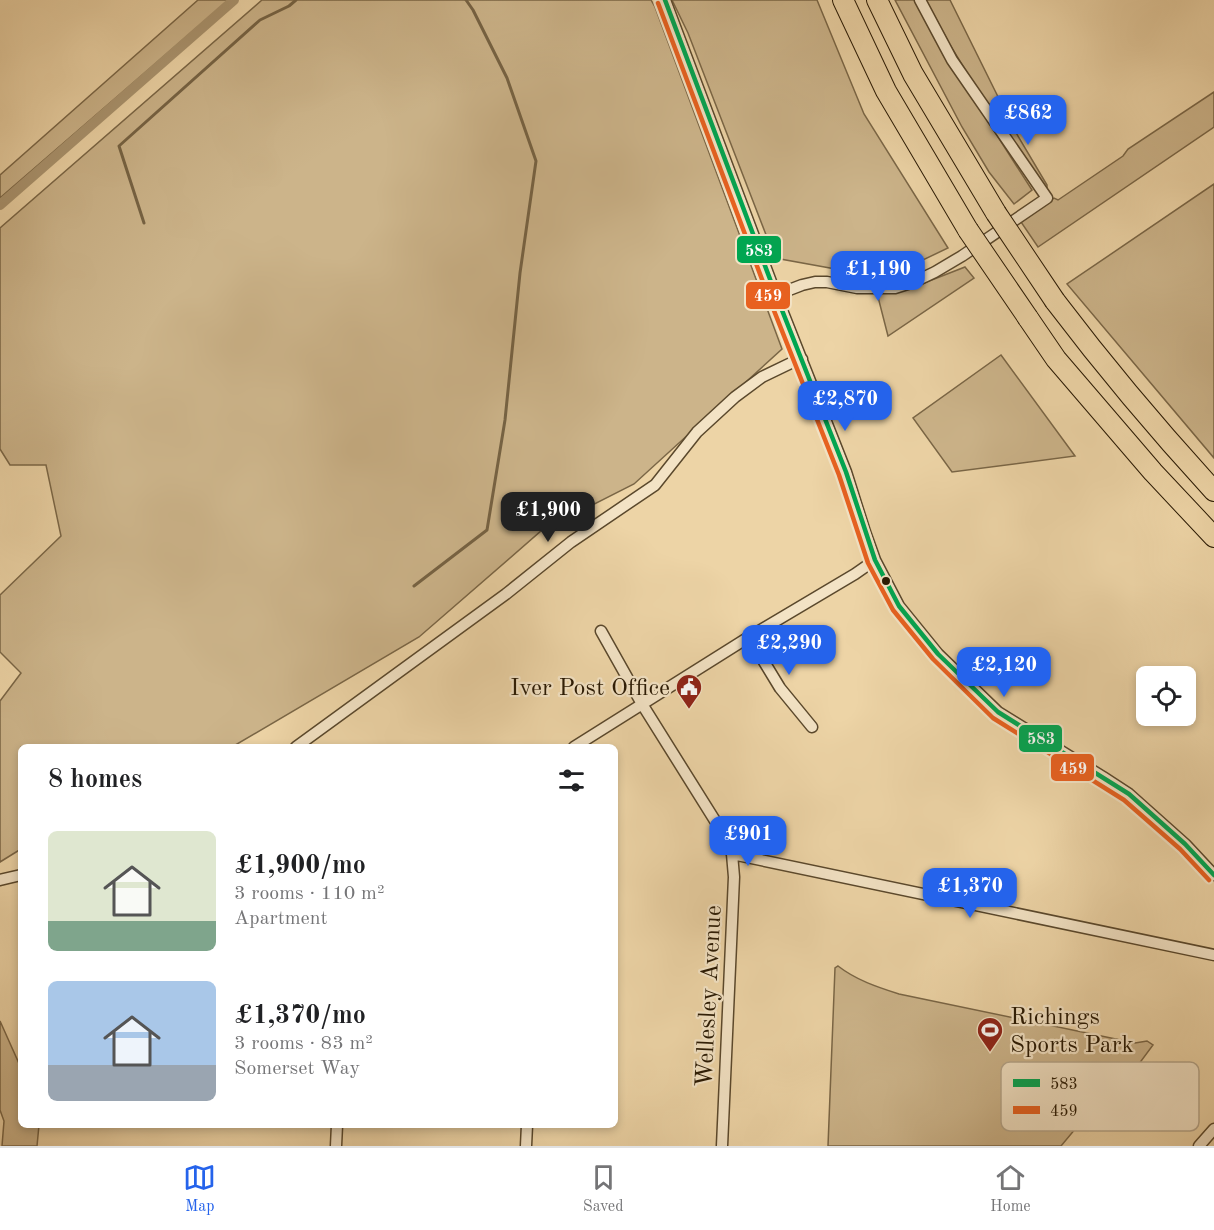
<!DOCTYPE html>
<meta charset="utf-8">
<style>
body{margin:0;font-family:"Old Standard TT",serif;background:#f6f6f6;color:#202124;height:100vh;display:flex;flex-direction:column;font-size:22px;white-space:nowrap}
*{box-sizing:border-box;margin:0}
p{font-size:20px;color:#757577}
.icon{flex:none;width:33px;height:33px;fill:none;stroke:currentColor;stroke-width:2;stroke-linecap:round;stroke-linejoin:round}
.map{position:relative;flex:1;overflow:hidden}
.sheet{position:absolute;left:18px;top:744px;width:600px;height:384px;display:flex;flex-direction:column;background:#fff;border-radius:9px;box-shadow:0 3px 9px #0003}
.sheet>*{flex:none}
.tools{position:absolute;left:1136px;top:666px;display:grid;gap:12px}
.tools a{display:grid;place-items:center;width:60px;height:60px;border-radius:9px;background:#fff;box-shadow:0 3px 9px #0003;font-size:30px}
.price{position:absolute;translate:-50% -51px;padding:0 14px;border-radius:12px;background:#2563eb;color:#fff;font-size:20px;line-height:39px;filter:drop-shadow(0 2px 3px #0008)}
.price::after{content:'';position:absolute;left:50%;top:36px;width:18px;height:14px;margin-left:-9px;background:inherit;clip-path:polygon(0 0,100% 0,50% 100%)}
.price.on{background:#222;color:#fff}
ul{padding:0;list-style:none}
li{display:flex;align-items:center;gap:18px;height:150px;padding:0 30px}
li span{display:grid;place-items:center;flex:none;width:168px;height:120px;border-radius:9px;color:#555}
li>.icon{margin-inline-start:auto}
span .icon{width:72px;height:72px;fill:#fffc;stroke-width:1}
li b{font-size:26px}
h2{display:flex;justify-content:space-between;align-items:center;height:72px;padding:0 30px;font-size:26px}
.menu{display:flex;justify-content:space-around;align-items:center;height:84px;border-top:2px solid #e0e0e0;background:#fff;font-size:16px;color:#757577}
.menu a{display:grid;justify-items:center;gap:3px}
.menu .on{color:#2563eb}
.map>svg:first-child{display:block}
</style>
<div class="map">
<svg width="1214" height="1146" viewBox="0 0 1214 1146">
<rect width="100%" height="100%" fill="#edd4a6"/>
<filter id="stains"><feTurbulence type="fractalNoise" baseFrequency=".00333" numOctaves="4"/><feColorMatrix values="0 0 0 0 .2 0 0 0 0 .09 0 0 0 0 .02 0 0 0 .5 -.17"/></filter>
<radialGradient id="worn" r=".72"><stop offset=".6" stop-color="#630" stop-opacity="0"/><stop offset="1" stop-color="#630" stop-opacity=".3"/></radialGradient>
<path fill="#ccb48a" stroke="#7a6646" stroke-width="1.5" d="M 198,0 L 229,0 L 0,198 L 0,175 Z
M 262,0 L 651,0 L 655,7 L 782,349 L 634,484 L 541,531 L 419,637 L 232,747 L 21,747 L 21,849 L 0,862 L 0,701 L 21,673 L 0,652 L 0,595 L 61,536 L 46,465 L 10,465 L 0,449 L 0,228 Z
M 672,0 L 817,0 L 864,114 L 948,248 L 885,278 L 775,258 L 688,33 Z
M 895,0 L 919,0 C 952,66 992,128 1032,190 L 1014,204 L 989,172 L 962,127 Z
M 926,0 L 950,0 L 1015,131 L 1047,185 L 1047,190 L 985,102 L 950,45 Z
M 1214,92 L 1214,127 L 1038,247 L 1021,222 L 1054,198 L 1058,200 L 1123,156 L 1128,149 Z
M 1214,184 L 1214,458 L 1067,284 Z
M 965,267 L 974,278 L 888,336 L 877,293 L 919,285 Z
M 1001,355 L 1075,456 L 952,472 L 913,418 Z
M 838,966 C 856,980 877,987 899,994 L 1135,1043 L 1147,1041 L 1153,1045 L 1130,1076 L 1081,1122 L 1061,1146 L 828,1146 L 835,968 Z
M 0,1021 L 21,1068 L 21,1125 L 39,1125 L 37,1146 L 2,1146 L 4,1121 L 0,1110 Z"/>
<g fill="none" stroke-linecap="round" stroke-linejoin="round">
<path stroke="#766344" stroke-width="3" d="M 144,223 L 119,146 L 260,20 L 289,6 L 296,0
M 414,586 L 487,530 L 505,420 L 520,273 L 536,161 L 507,78 L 473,10 L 466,0"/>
<path stroke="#aa946f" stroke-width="10" d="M 0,205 L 234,0"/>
<g stroke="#5a482c" stroke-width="13">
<path id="minor" d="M 665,0 L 776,295 L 846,472 L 865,532 L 875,560 L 899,606 L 938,654 L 998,712 L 1103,777 L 1129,794 L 1185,844 L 1214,875
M 776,295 L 802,285 L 815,282 L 827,282 L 857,288 L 895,288 L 914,282 L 935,272 L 962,256 L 1047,198 L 952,60 L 920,0
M 601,631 L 642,704 L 719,827 L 732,854 L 734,877 L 722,1146
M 749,637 L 780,688 L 812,727
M 296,747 L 506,594 L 571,542 L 655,485 L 697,432 L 735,397 L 762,377 L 791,363 L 802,359
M 574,747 L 749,637 L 855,574 L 875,560
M 732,854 L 1214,955
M 0,880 L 21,875
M 336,1146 L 337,1125
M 526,1146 L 527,1125
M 1199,1146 L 1214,1129"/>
</g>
<g stroke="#291903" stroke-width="22">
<path id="motorway" d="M 843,0 L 886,91 L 968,230
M 877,0 L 913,74 L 996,213
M 1055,301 C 1105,367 1158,430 1214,491
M 1028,318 L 1056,359 L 1153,472 L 1214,537"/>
</g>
<use href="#minor" stroke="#f3e3c5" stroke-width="10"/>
<use href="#motorway" stroke="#edd4a6" stroke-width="20"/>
<g stroke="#291903" stroke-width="22" stroke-linecap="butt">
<path id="motorway-bridge" d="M 996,213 L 1055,301
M 968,230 L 1028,318"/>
</g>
<use href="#motorway-bridge" stroke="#edd4a6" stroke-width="20"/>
<g stroke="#f3e3c5" stroke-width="9">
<path id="bus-1" d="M 665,0 L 776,295 L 846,472 L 875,560 L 899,606 L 938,654 L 998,712 L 1129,794 L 1185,844 L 1214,875"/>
</g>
<g stroke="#f3e3c5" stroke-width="9">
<path id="bus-2" d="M 658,3 L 769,298 L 839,475 L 868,563 L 893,610 L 933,659 L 993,718 L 1124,800 L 1180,849 L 1209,880"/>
</g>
<use href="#bus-1" stroke="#00a651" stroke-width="4.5"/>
<use href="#bus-2" stroke="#e86120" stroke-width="4.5"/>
</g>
<defs>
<g id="civic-pin" transform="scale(1.35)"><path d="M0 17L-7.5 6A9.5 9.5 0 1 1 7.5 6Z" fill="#8f2418" stroke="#f3e3c5"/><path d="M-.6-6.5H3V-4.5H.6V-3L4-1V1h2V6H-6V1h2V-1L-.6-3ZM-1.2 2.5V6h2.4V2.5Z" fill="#fff"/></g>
<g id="stadium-pin" transform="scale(1.35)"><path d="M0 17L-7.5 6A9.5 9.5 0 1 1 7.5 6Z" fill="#8f2418" stroke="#f3e3c5"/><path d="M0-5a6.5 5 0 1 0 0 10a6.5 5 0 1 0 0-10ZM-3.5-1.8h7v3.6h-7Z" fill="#fff"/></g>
</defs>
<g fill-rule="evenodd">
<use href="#civic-pin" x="689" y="687"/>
<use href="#stadium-pin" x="990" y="1030"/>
</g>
<circle fill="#291903" stroke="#f3e3c5" stroke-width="2" cx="886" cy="581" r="5"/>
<g text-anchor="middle" stroke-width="4.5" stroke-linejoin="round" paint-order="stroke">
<g font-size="24" fill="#291903" stroke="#f3e3c5" text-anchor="end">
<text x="670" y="695">Iver Post Office</text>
<text x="1010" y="1024" text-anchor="start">Richings<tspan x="1010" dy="28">Sports Park</tspan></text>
</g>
<g font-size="24" fill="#291903" stroke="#f3e3c5">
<text transform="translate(708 996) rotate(-87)" y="8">Wellesley Avenue</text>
</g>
</g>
<rect x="1001" y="1062" width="198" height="69" rx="9" fill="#f3e3c5" stroke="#b6a68b" stroke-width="1.5"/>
<rect x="1013" y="1079" width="27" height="8" fill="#00a651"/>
<rect x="1013" y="1106" width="27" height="8" fill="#e86120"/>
<g font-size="16" fill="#291903">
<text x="1050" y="1089">583</text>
<text x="1050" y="1116">459</text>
</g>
<g stroke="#f3e3c5" stroke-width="2">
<rect x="736" y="235" width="46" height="29" rx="6" fill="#00a651"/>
<rect x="745" y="281" width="46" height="29" rx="6" fill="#e86120"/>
<rect x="1018" y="724" width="45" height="29" rx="6" fill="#00a651"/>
<rect x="1050" y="753" width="45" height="29" rx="6" fill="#e86120"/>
</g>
<g font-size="16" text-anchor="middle" font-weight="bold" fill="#fff">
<text x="759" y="256">583</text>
<text x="768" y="301">459</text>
<text x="1041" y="744">583</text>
<text x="1073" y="774">459</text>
</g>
<rect width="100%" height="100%" filter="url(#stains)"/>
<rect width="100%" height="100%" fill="url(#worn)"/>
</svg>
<div class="tools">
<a><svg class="icon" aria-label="locate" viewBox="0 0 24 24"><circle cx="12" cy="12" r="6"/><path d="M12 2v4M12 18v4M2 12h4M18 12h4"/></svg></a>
</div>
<b class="price" style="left:1028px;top:146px">£862</b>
<b class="price" style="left:878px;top:302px">£1,190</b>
<b class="price" style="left:845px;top:432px">£2,870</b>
<b class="price on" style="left:548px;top:543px">£1,900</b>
<b class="price" style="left:789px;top:676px">£2,290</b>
<b class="price" style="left:1004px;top:698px">£2,120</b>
<b class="price" style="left:748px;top:867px">£901</b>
<b class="price" style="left:970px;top:919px">£1,370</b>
<section class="sheet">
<h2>8 homes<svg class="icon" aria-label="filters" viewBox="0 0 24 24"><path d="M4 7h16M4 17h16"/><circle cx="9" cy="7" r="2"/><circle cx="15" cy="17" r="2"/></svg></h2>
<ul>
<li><span style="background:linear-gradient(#dfe7d0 75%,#7fa58c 0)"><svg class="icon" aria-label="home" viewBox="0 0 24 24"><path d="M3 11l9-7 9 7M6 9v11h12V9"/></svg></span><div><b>£1,900/mo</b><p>3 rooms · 110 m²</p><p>Apartment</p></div></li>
<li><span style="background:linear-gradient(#a9c7e8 70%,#9aa5b1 0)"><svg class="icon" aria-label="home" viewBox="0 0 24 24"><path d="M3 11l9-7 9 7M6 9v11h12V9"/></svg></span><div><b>£1,370/mo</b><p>3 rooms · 83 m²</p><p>Somerset Way</p></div></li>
</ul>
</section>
</div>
<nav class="menu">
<a class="on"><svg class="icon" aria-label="map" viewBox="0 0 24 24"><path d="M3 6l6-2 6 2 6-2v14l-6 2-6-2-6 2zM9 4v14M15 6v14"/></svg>Map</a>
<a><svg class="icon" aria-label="saved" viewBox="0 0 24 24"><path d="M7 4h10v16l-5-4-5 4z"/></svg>Saved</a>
<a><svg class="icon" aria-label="home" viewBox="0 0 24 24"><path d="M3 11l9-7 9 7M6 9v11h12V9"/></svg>Home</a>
</nav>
